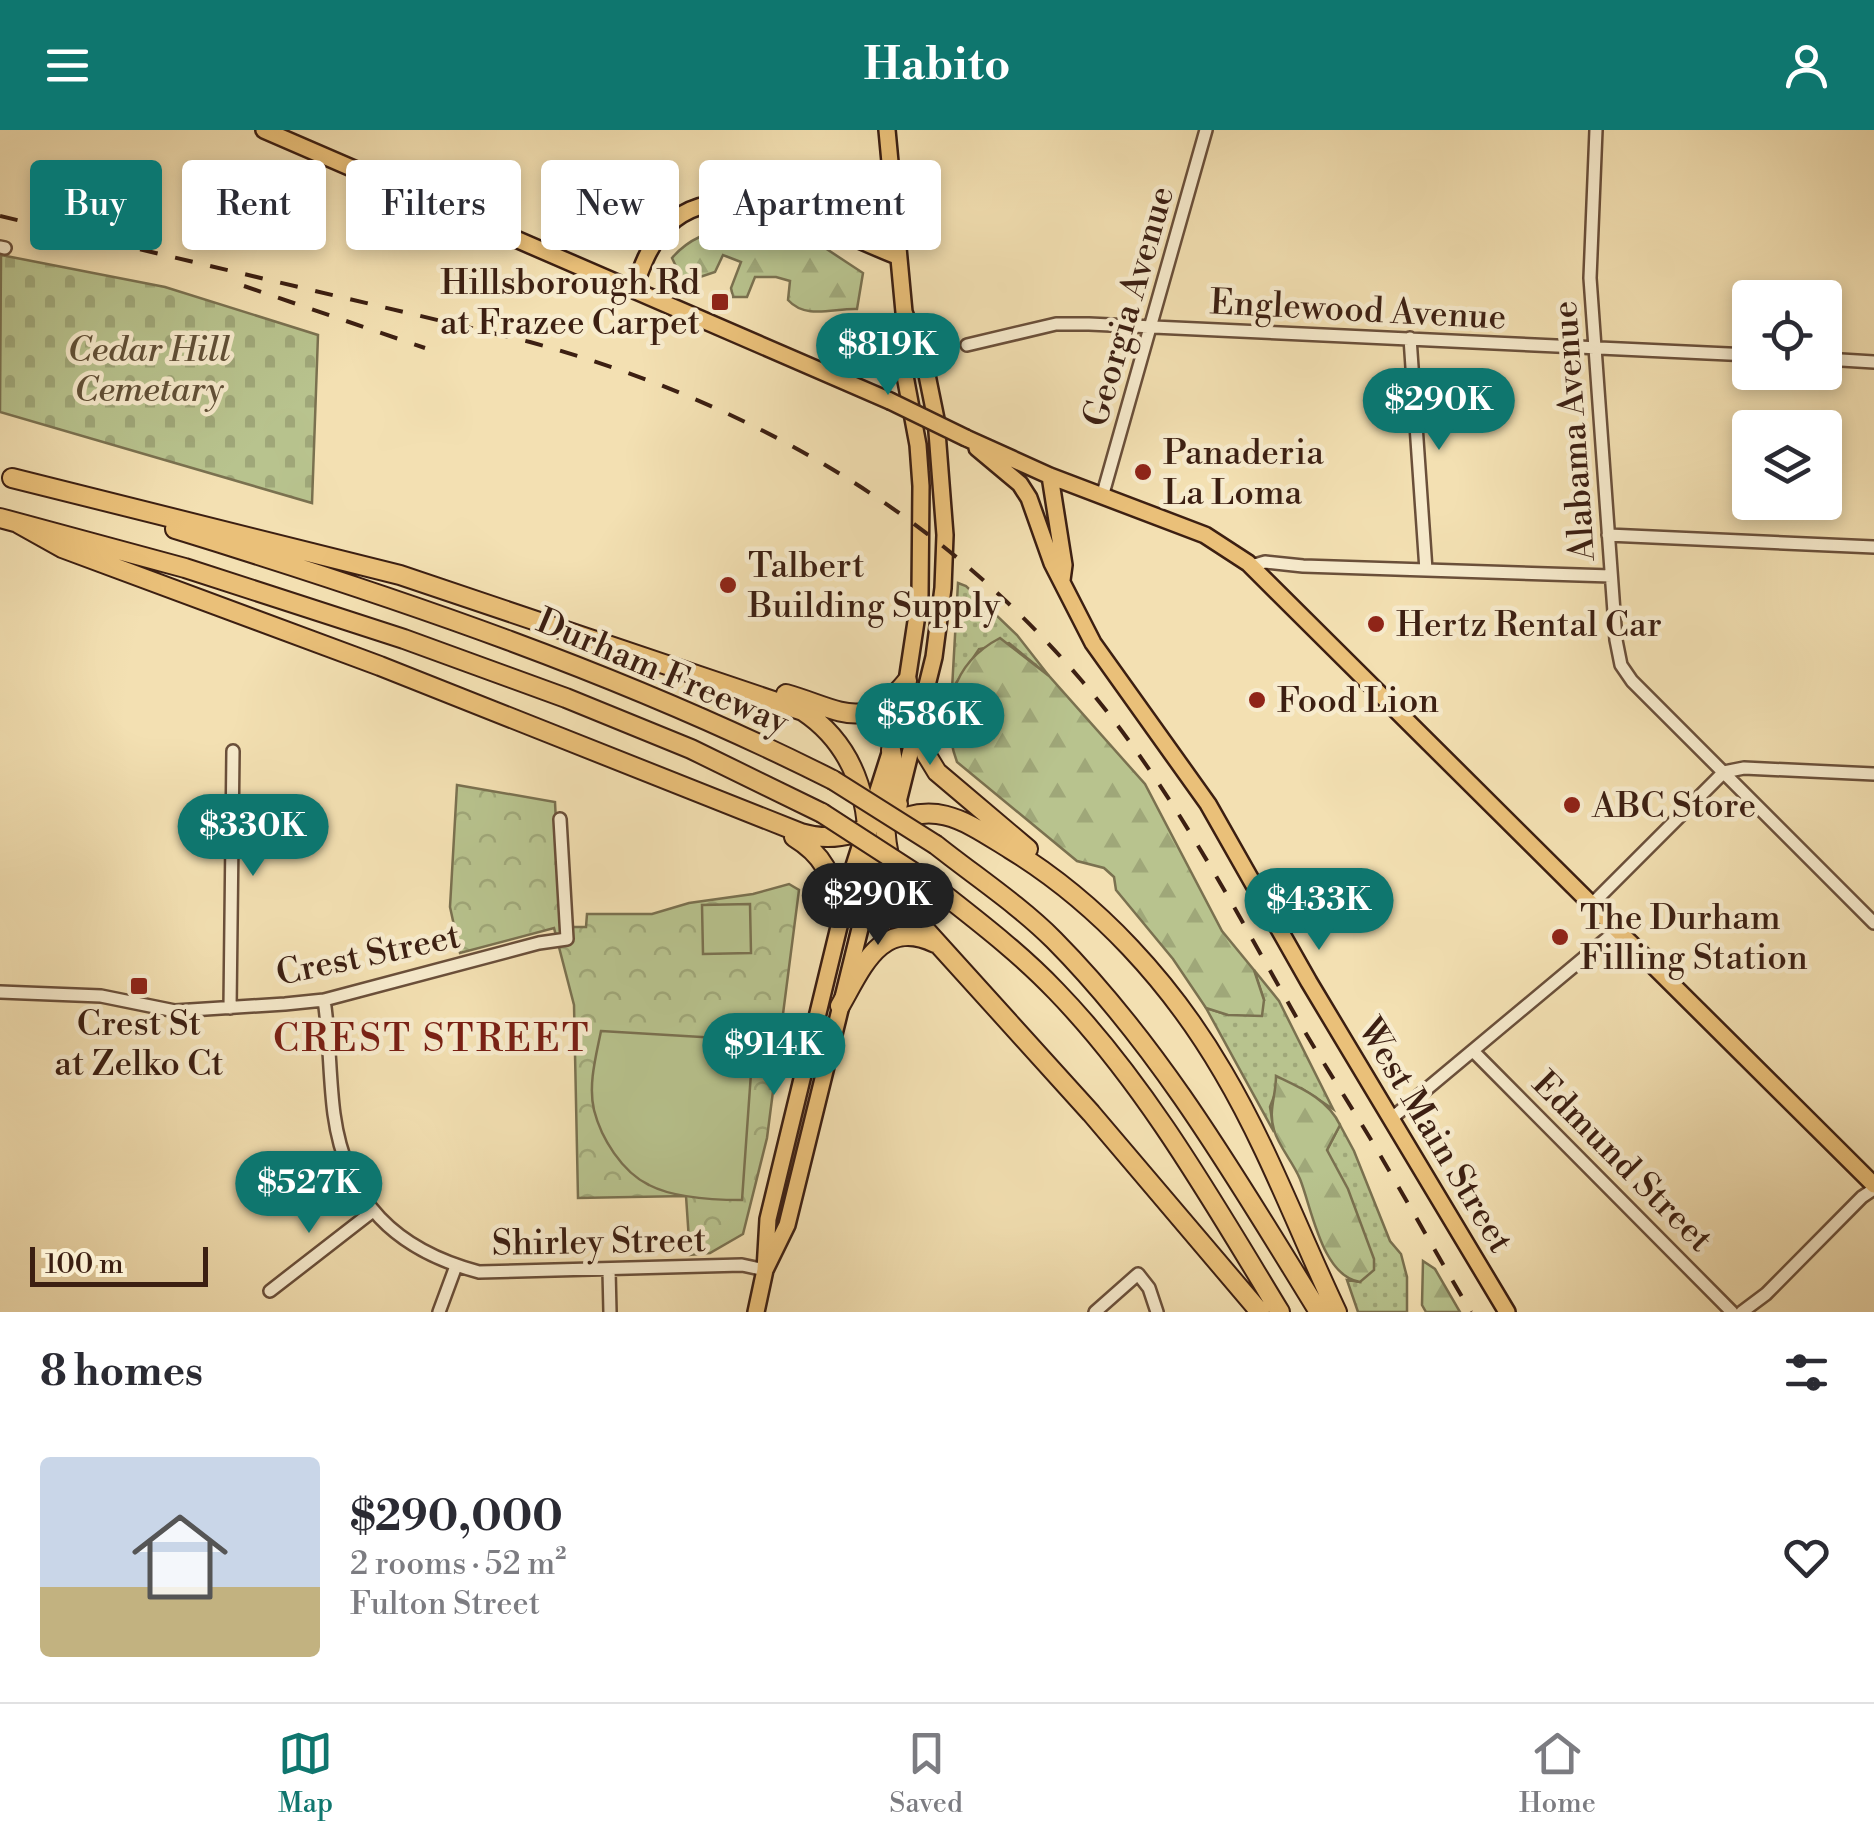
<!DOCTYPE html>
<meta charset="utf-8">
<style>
body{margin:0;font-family:"Libre Bodoni",serif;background:#f7f7f7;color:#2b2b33;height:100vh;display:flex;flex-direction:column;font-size:38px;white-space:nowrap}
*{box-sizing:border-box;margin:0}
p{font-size:32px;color:#7c7c81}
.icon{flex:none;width:55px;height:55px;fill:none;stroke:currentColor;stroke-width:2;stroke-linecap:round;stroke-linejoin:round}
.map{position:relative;height:1182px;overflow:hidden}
.drawer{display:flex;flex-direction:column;background:#fff;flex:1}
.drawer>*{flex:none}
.guide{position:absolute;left:30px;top:30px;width:1000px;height:90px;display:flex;gap:20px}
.controls{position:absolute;left:1732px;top:150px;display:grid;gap:20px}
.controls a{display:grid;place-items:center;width:110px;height:110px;border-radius:10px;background:#fff;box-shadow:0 5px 15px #0003;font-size:50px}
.scale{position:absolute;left:30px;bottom:25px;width:178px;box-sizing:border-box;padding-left:10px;border:5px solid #3c1f12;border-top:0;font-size:28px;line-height:35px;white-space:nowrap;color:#3c1f12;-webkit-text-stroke:8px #f7ebcd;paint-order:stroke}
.price{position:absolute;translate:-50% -85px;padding:0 22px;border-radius:35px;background:#0f766e;color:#fff;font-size:32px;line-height:65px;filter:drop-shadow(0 2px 5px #0008)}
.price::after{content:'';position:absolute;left:50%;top:60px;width:30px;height:22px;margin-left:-15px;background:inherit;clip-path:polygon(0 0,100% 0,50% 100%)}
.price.selected{background:#222;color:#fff}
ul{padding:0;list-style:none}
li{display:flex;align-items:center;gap:30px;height:250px;padding:0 40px}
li+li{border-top:2px solid #e1e1e2}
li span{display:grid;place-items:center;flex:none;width:280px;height:200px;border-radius:10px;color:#555}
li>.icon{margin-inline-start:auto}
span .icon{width:120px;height:120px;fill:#fffc;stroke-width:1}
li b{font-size:42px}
h2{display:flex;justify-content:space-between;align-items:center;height:120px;padding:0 40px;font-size:42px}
.tag{padding:0 35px;border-radius:10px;background:#fff;box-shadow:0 5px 15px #0003;font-size:35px;line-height:90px}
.tag.selected{background:#0f766e;color:#fff}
header{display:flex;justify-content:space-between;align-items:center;height:130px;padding:0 40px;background:#0f766e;color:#fff;font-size:45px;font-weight:700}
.dock{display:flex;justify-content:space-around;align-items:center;height:140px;border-top:2px solid #e1e1e2;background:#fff;font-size:28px;color:#7c7c81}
.dock a{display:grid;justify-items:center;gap:5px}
.dock .selected{color:#0f766e}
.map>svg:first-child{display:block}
</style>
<header><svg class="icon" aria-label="menu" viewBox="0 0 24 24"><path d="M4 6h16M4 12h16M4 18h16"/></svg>Habito<svg class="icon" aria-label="person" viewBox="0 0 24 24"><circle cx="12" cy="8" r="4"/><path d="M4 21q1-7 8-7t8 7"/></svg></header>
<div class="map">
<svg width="1874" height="1182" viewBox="0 0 1874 1182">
<defs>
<pattern id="grass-dots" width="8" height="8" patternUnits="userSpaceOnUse" patternTransform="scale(2.5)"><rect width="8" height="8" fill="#b8c38e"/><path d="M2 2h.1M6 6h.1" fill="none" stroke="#9fa779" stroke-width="1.8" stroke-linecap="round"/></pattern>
<pattern id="forest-firs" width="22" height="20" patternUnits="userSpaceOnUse" patternTransform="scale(2.5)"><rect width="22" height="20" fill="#b8c38e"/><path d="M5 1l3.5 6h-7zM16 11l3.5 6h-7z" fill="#9fa779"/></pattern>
<pattern id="cemetery-stones" width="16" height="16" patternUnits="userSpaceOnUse" patternTransform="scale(2.5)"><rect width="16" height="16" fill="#b8c38e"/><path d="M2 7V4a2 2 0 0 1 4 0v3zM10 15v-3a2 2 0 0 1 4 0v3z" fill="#9fa779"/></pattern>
<pattern id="park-crowns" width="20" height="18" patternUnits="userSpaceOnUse" patternTransform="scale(2.5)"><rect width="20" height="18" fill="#b8c38e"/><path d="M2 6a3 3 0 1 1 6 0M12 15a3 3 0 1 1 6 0" fill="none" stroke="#9fa779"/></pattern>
</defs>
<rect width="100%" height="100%" fill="#f3e0b2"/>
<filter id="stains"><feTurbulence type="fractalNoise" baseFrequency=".002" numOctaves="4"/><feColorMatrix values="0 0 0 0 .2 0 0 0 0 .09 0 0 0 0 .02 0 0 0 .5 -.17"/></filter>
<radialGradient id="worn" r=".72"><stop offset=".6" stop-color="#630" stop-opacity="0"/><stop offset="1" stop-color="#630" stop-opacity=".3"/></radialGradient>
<path fill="url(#grass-dots)" stroke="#7a7150" stroke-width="2.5" d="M 958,453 L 966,456 L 1017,505 L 1049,546 L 1009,513 L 979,519 L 952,559 Z
M 1254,840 L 1279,871 L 1333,979 L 1301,958 L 1276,961 L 1270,977 L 1274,1002 L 1206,878 L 1228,885 L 1264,870 Z
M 1340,995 L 1354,1021 L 1390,1111 L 1401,1124 L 1407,1147 L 1407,1182 L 1358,1182 L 1347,1150 L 1360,1152 L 1327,1020 Z"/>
<path fill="url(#forest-firs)" stroke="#7a7150" stroke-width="2.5" d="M 734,96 L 825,118 L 863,143 L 857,179 C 834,178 806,190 788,170 L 790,151 L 776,147 L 755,147 L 747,167 L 733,167 L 731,158 L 741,132 L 723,125 L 715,142 L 697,148 L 693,142 L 686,149 L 682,149 L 672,128 C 689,108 709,102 734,96 Z
M 1000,508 L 1049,546 L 1145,654 L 1222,801 L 1254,840 L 1264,870 L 1262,886 L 1228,885 L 1206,878 L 1173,829 L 1116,760 L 1114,747 L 1104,738 L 1077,731 L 957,632 C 939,582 952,533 1000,508 Z
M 1276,946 C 1301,958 1328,969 1340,995 L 1327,1020 L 1348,1059 L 1374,1129 L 1374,1140 L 1360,1152 C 1322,1146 1312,1079 1300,1049 C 1293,1032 1279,1017 1274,1000 C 1268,981 1276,966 1276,946 Z
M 1423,1131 L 1435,1139 L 1460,1182 L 1426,1182 L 1422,1175 Z"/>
<path fill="url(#cemetery-stones)" stroke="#7a7150" stroke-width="2.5" d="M 1,125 L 165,157 L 318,205 L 312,373 L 0,282 Z"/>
<path fill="url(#park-crowns)" stroke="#7a7150" stroke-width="2.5" d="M 457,655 L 555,672 L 561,797 L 586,797 L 587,784 L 652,784 L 689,773 L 753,764 L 789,754 L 799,760 L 767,1008 L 743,1104 L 710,1123 L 690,1125 L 686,1066 L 578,1068 L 574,875 L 554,798 L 460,823 L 450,777 Z"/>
<path fill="#b8c38e" stroke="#7a7150" stroke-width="2.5" d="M 750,774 L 751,823 L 703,824 L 702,775 Z
M 601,901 L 718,908 L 741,906 L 750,914 L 752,929 L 742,1070 C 714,1070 674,1068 649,1055 C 622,1042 601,1008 594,980 C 588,955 596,926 601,901 Z"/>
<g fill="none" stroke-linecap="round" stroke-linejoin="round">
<g stroke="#6a4f3a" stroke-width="16">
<path id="minor" d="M 1596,0 L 1590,148 L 1616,510 L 1621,535 L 1632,551 L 1874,793
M 0,117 L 5,118
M 1410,208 L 1426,440
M 967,215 L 1056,194 L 1089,194 L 1750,225
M 1825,229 L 1874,232
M 1102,367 L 1206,0
M 1608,405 L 1874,417
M 1251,436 L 1265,432 L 1303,436 L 1611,446
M 1590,776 L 1724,642 L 1744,638 L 1874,644
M 0,862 L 101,866 L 175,881 L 285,874 L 324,870 L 539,813 L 567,809 L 560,689
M 324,870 C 330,908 329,946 334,984 C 346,1072 396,1120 479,1142 L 742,1135 L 765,1140
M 230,878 L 233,621
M 1473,921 L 1732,1182
M 1392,988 L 1616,801
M 609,1140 L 610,1182
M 270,1161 L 373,1081
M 439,1182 L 456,1136
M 1095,1182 L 1138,1144 L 1149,1158 L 1157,1182
M 1742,1182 L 1766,1164 L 1862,1067 L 1874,1059"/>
</g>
<g stroke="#3c1f12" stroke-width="20">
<path id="major" d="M 264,0 L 890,271
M 887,0 L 904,182 L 926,240 L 936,289 L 945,405 L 943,458 L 934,527 L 895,684
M 634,158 C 641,139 648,119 661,103 C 717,33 832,101 897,126
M 966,308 L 1050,346 L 1205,405 L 1248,433 L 1874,1055
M 977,318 L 1020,354 L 1029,368 L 1052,433 L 1093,513 L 1208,674 L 1309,852 L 1507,1182
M 1050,346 L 1064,435 L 1062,450
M 765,1140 L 787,1095 L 868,766 L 886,711
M 756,1182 L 765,1140 L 768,1089 L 853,739 L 891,620 L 907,551 L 920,465 L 921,356 L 918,315 L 899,214 L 904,184"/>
</g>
<g stroke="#3c1f12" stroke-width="22">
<path id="highway" d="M 12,348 L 400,445 L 803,581 C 851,613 868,662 868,718 C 868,735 865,750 868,766
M 0,388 L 185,438 L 404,509 L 566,568 L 691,619 L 822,683
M 19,394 L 62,418 L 380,536 L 801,703 C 837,714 872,702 898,674
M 175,399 C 399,468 623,544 833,650
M 786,564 C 842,580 864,604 907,551
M 919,590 L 926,624 L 937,642 L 1028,719
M 891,620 C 895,638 890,649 887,667 C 880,715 894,756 921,795 L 1091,983 L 1260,1182
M 885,696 C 936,668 966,692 1010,719 C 1098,773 1171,853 1223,942 C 1268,1018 1299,1102 1337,1182
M 794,707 C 830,729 831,750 841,788
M 936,715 C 975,746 1019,775 1054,810 C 1162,919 1239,1053 1319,1182
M 927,751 C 971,786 1017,820 1056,861 C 1146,954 1213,1072 1280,1182
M 840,876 C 862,838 881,787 935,813"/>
</g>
<use href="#minor" stroke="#f7ebcd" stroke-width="11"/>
<use href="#major" stroke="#eac079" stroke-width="15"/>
<use href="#highway" stroke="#eac079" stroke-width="18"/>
<path stroke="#3c1f12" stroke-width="4" stroke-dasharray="18 18" stroke-linecap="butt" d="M 0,86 L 530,212 C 748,272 934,378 1082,551 C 1165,648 1227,765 1290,876 C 1317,924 1348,971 1376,1018 C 1408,1073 1439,1128 1471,1182
M 244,156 L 425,218"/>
<g stroke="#3c1f12" stroke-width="20" stroke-linecap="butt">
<path id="major-bridge" d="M 890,271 L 966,308"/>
</g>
<g stroke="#3c1f12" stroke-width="22" stroke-linecap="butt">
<path id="highway-bridge" d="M 833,650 L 936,715
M 822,683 L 927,751"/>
</g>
<use href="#major-bridge" stroke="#eac079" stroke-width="15"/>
<use href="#highway-bridge" stroke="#eac079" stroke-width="18"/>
</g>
<g fill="#8f2418" stroke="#f7ebcd" stroke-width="4">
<rect x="710" y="162" width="20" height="20" rx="5"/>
<circle cx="1143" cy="342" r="10"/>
<circle cx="728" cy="455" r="10"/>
<circle cx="1376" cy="494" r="10"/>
<circle cx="1257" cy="570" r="10"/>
<circle cx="1572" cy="675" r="10"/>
<circle cx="1560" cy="807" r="10"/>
<rect x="129" y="846" width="20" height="20" rx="5"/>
</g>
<g text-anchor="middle" stroke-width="9" stroke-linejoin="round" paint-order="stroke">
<g font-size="35" fill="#3c1f12" stroke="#f7ebcd" text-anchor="start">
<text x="700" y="164" text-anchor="end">Hillsborough Rd<tspan x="700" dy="40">at Frazee Carpet</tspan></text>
<text x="1163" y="334">Panaderia<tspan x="1163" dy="40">La Loma</tspan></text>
<text x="748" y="447">Talbert<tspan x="748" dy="40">Building Supply</tspan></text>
<text x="1396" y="506">Hertz Rental Car</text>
<text x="1277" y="582">Food Lion</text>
<text x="1592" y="687">ABC Store</text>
<text x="1580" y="799">The Durham<tspan x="1580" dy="40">Filling Station</tspan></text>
<text x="139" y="905" text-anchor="middle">Crest St<tspan x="139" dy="40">at Zelko Ct</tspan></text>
</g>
<g font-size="35" fill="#3c1f12" stroke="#f7ebcd">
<text transform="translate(1128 176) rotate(-74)" y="12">Georgia Avenue</text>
<text transform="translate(1358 179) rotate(3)" y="12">Englewood Avenue</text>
<text transform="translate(1573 301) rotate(-94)" y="12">Alabama Avenue</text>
<text transform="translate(663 541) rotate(23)" y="12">Durham Freeway</text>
<text transform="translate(368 824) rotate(-12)" y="12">Crest Street</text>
<text transform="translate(1436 1005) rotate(59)" y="12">West Main Street</text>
<text transform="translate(1623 1031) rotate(45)" y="12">Edmund Street</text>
<text transform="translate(599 1111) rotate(-1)" y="12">Shirley Street</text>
</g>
<g font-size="35" font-style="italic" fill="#615037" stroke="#f7ebcd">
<text x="149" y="231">Cedar Hill<tspan x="149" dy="40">Cemetary</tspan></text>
</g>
<g font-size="38" letter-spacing="2.5" fill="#7a1f14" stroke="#f7ebcd">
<text x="432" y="921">CREST STREET</text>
</g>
</g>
<rect width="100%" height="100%" filter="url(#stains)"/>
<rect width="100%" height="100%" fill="url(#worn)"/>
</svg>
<div class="controls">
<a><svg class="icon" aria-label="locate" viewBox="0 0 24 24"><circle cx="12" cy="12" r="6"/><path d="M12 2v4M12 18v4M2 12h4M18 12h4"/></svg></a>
<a><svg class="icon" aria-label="layers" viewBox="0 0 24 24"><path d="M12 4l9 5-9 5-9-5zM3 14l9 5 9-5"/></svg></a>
</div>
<div class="scale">100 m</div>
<b class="price" style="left:888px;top:268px">$819K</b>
<b class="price" style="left:1439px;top:323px">$290K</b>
<b class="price" style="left:930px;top:638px">$586K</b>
<b class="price" style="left:253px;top:749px">$330K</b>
<b class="price selected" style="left:878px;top:818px">$290K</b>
<b class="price" style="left:1319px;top:823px">$433K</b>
<b class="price" style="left:774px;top:968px">$914K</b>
<b class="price" style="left:309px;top:1106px">$527K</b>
<div class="guide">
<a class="tag selected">Buy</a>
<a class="tag">Rent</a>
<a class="tag">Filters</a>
<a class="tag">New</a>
<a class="tag">Apartment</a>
</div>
</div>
<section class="drawer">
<h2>8 homes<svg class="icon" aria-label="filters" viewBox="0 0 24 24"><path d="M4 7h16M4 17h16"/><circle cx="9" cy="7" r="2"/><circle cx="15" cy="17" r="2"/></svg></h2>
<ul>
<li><span style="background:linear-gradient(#c9d6e8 65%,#c2b280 0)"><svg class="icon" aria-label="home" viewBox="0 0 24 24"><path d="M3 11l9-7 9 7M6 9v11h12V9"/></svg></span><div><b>$290,000</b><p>2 rooms · 52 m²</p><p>Fulton Street</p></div><svg class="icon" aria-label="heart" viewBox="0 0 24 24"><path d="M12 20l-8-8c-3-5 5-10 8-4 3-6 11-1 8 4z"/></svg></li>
</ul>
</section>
<nav class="dock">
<a class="selected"><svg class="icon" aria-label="map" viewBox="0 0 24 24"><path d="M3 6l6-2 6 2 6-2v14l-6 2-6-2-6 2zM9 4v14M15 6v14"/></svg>Map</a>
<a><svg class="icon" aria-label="saved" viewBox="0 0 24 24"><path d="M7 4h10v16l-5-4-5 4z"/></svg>Saved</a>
<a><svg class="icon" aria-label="home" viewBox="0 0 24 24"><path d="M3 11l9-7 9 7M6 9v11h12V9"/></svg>Home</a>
</nav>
